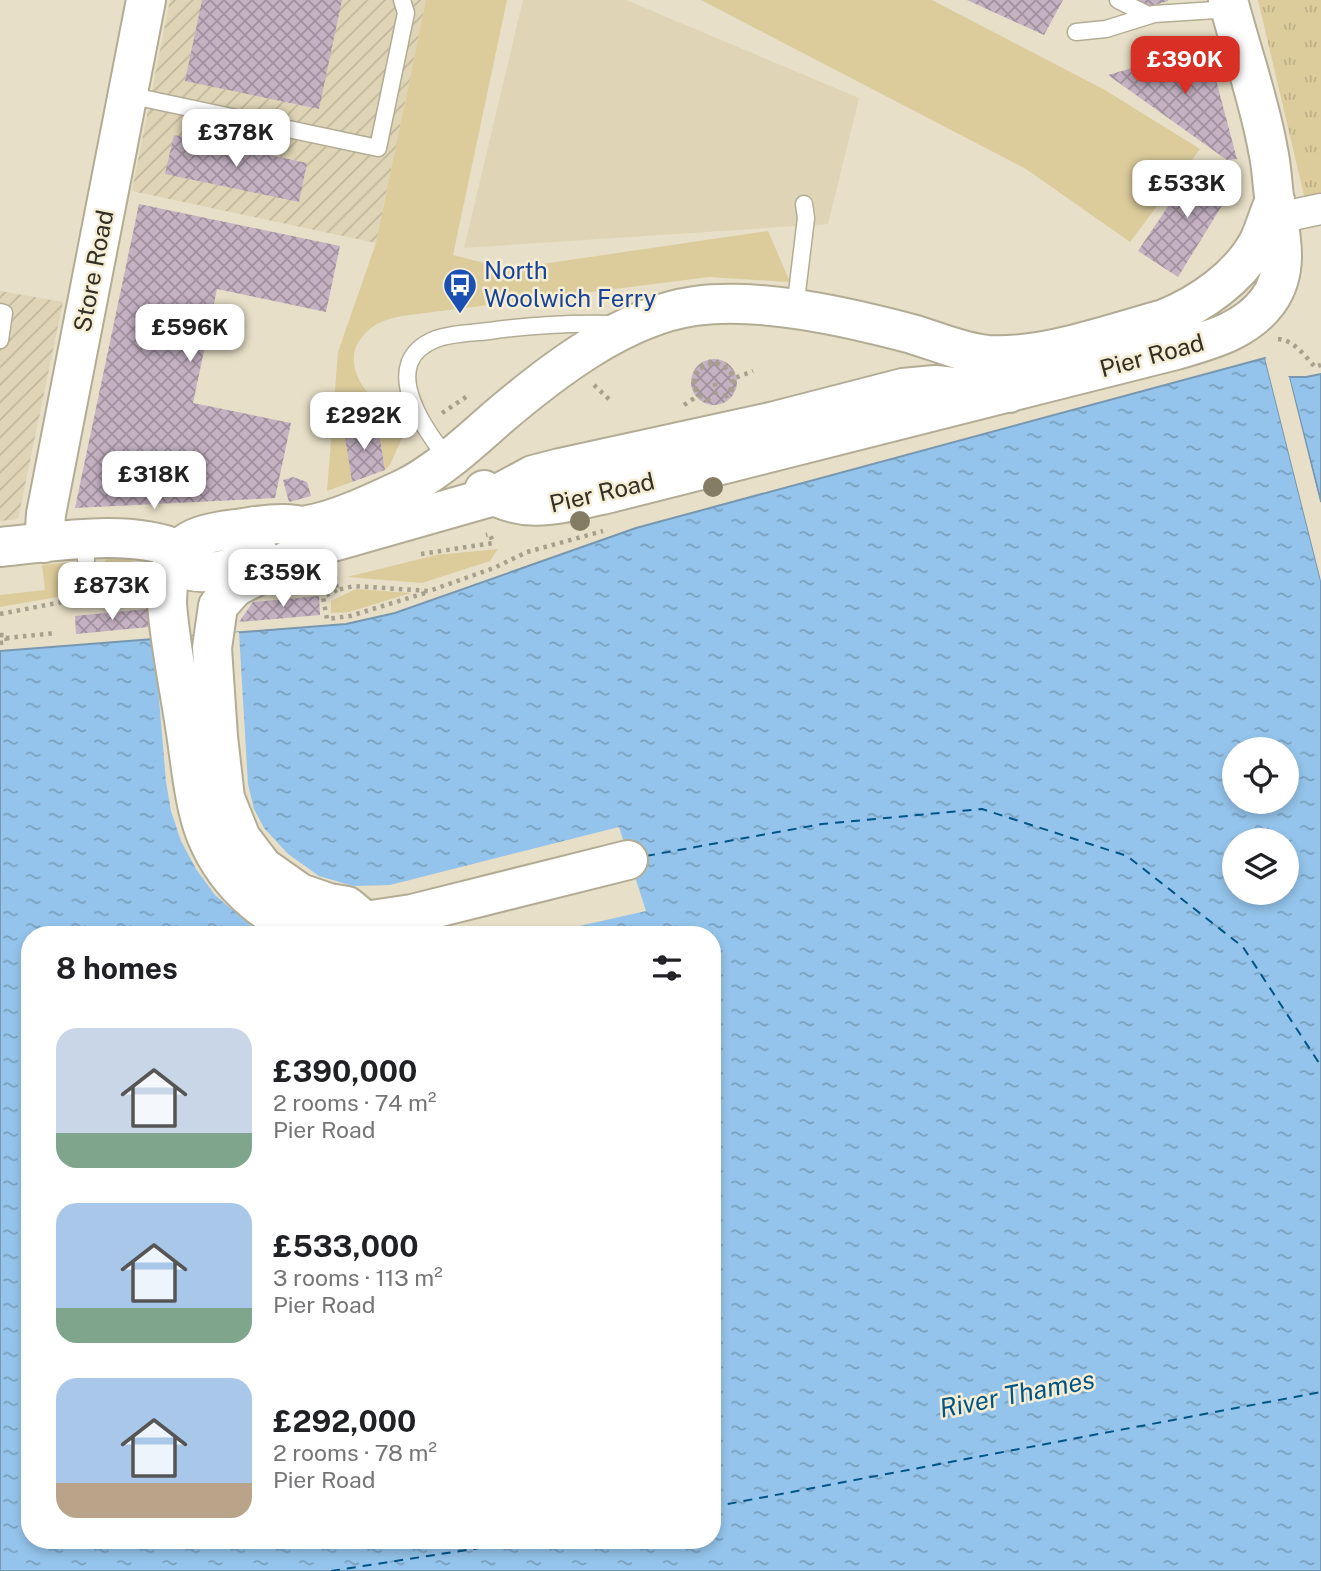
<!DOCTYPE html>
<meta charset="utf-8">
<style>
body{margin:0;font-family:"Public Sans",sans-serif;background:#f2f2f2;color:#202124;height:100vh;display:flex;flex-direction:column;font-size:26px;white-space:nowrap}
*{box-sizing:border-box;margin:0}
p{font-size:23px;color:#757577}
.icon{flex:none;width:38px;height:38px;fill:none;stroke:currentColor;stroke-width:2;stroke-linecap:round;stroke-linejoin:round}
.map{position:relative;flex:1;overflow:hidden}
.details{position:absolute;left:21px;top:926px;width:700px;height:623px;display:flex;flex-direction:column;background:#fff;border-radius:28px;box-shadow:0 4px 10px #0003}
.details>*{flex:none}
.fabs{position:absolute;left:1222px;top:737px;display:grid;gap:14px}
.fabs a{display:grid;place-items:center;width:77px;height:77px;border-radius:50%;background:#fff;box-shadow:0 4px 10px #0003;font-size:35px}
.price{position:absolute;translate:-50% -60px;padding:0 16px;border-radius:14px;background:#fff;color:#222;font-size:23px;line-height:46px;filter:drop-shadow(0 2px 4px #0008)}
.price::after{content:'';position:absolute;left:50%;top:42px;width:21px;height:16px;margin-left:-10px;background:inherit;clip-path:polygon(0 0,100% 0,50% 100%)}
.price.current{background:#d93025;color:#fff}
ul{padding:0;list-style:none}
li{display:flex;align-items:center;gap:21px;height:175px;padding:0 35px}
li span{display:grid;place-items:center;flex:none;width:196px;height:140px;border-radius:21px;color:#555}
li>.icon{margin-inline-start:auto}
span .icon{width:84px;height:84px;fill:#fffc;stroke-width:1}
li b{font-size:30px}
h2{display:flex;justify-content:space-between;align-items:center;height:84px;padding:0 35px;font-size:30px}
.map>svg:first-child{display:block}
</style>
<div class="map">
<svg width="1321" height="1571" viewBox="0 0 1321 1571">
<defs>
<pattern id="industrial-furrows" width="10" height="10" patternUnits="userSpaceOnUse" patternTransform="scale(1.75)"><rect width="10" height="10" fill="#dfd5b6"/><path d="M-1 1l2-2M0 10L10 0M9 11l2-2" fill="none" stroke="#c0b79c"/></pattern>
<pattern id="park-tufts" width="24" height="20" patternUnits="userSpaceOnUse" patternTransform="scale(1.75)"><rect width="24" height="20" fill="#dccc9c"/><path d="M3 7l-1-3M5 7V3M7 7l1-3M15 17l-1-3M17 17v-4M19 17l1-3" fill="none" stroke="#bdb086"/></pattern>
<pattern id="water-ripples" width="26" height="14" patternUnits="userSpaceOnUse" patternTransform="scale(1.75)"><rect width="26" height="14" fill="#94c4eb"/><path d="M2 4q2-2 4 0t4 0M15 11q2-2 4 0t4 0" fill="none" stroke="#79a0be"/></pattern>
<pattern id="building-cross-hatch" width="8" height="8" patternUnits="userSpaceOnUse" patternTransform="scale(1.75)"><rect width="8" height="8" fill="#c4b1c2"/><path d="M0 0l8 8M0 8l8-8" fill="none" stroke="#a0909d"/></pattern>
</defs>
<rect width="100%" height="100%" fill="#e7dfc7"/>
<path fill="#dfd5b6" d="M 523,0 L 626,0 L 859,98 L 828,224 L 464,248 Z"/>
<path fill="url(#industrial-furrows)" d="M 170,0 L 426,0 L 376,243 L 132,191 Z
M 0,291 L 63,302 L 18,519 L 0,521 Z"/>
<path fill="#dccc9c" d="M 426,0 L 507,0 L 453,255 L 508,269 L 768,231 L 790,282 L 709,277 L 402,316 C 383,320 371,324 360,340 C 347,357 356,381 370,395 C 377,403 390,408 395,417 C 399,423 400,432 402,438 L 390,465 L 385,470 L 378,426 L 345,430 L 352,482 L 327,491 L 338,352 L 376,243 Z
M 701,0 L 932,0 L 1105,90 L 1200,149 L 1130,242 L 1026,169 Z
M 498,549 L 490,561 L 422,583 L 347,577 L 436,555 Z
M 123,557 C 144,560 142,585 143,601 L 110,604 L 105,559 Z
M 73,562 L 75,594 L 0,607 L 0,595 L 45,590 L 42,565 Z
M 356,589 L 411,593 L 349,612 L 331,613 L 331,601 Z"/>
<path fill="url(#park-tufts)" d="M 1258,0 L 1321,0 L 1321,201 L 1306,204 Z"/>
<path fill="url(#water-ripples)" stroke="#7797b0" stroke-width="2" fill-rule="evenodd" d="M 1265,358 L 1321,581 L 1321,1571 L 0,1571 L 0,651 L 346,624 L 395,613 L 636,528 ZM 1234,749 L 1286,749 L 1286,802 L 1234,802 ZM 1234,840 L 1286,840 L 1286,892 L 1234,892 ZM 30,934 L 712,934 L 712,1540 L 30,1540 Z
M 1321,374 L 1321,502 L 1289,377 L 1306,377 Z"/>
<path fill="#e7dfc7" d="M 1265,358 L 1270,361 L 1321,566 L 1321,581 Z
M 1286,375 L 1289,377 L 1321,506 L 1318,503 Z
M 239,632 L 248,784 L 254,809 L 264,828 L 288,854 L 319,876 L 353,886 L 390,885 L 619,827 L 646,911 L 544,934 L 261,934 L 215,895 L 196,869 L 181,841 L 171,811 L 166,782 L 154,639 Z"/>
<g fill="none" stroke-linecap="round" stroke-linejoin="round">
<path stroke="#005585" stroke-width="2" stroke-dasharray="9 7" stroke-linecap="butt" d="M 646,856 L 822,824 L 982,809 L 1127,856 L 1243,947 L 1321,1066
M 712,1507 L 1321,1392
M 331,1571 L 531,1540"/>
</g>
<path fill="url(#building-cross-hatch)" d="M 202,0 L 342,0 L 319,109 L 185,81 Z
M 967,0 L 1063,0 L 1044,35 Z
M 1133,0 L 1168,0 L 1168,1 L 1144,8 Z
M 1208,46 L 1212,65 L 1237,159 L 1227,160 L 1108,75 Z
M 174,135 L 307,163 L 299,202 L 165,174 Z
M 1198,162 L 1234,186 L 1178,277 L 1138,251 Z
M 139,204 L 340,246 L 326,312 L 217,289 L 193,403 L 291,423 L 275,498 L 75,508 Z
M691 382a23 23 0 1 1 46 0a23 23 0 1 1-46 0Z
M 378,426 L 385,470 L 352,482 L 344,430 Z
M 293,477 L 307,482 L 311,496 L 289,502 L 283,480 Z
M 319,596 L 320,615 L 239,622 L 253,602 Z
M 147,609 L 149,627 L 76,634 L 75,616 Z"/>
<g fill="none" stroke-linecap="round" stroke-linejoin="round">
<g stroke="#b3ac95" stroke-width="19">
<path id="service" d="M 1118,0 L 1148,15
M 1076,32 L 1106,29 L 1154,14 L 1231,9
M 128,95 L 378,148 L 406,13 L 402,0
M 795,309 L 806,218 L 804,204
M 0,312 L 4,313 L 0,340
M 448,459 C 423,428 377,362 436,339 C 452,333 473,333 489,331 C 530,325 572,323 613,324
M 85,540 L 88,596"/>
</g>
<g stroke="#b3ac95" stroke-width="33">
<path id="minor" d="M 1278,218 L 1321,209"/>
</g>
<g stroke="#b3ac95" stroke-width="42">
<path id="tertiary" d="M 44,543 L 46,514 L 146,0
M 0,547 C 54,542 129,528 179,550"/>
</g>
<g stroke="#b3ac95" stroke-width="42">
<path id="trunk" d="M 484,490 C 525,516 558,504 602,495 L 1176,350 C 1210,340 1246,331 1268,301 C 1290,271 1281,236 1275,203 C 1272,185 1272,167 1268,150 C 1259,99 1241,50 1228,0
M 179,550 L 186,570 C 214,577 235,567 260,556
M 365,921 L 347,906 L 329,903 L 300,893 L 263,867 L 241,838 L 225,798 L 218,737 L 212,648 L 218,606 L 235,587 L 315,547 L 494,496 L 533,475 L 560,468 L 775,421 L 903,388 L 935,385 L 1009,393
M 344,933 L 365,921 L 412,914 L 628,860
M 328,934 C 273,929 226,884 206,835 C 193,803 190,754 184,720 C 178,681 170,643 167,604 C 168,547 181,536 235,529 C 252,527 269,523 286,524 C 293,524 301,527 308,525 C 338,520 375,502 403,489 C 435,474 470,442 497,418 C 551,372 623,316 695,306 C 761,297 848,317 912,334 C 936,341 963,353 988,355 C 1045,358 1109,334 1164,319 C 1201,304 1240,277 1259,241 C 1265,228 1269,213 1275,200"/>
</g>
<path stroke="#a7a08e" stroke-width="4.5" stroke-dasharray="3.5 5" stroke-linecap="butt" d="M 1278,339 C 1294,340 1305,356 1315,367 L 1321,365
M 715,383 L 716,400
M 594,385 L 612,402
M 724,397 L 732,387 L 732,379 L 753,371
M 709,401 L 699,395 L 694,384 C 698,339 756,376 725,397
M 710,401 L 697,394 L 694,383 L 699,369 L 715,362 L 727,368 L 732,374 L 732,389 L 725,397
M 684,405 L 699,395
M 442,413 L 469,395
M 421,554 L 493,543 L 490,534 L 486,535
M 335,576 L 337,590 L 354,586 L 429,591 L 494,568 L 527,552 L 603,531
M 337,590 L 323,597 L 327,619 L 350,616 L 425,593
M 0,614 L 67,601
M 0,635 L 6,635 L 7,642 L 0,643
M 6,638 L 56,633"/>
<use href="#service" stroke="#fff" stroke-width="16"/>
<use href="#minor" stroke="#fff" stroke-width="30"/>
<use href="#tertiary" stroke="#fff" stroke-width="38"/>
<use href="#trunk" stroke="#fff" stroke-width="38"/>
</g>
<g fill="#847c63">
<circle cx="713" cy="487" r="10"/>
<circle cx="580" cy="521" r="10"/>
<circle cx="126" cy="590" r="10"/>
</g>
<defs>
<g id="bus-pin" transform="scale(1.75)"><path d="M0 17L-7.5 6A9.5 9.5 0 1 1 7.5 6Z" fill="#1a4fb4" stroke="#f5edd4"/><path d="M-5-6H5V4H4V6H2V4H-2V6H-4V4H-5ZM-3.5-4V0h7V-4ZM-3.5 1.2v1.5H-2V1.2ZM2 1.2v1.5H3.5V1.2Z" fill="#fff"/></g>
</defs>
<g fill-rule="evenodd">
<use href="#bus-pin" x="460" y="285"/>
</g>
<g text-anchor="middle" stroke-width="5" stroke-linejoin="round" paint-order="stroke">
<g font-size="24" fill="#322f26" stroke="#f5edd4">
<text transform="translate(94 271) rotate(-79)" y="8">Store Road</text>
<text transform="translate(1152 356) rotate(-15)" y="8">Pier Road</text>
<text transform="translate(602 493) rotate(-13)" y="8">Pier Road</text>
</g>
<g font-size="24" fill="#164399" stroke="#f5edd4" text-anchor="start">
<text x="484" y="279">North<tspan x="484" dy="28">Woolwich Ferry</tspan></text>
</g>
<g font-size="26" font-style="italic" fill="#005585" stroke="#f5edd4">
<text transform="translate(1017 1394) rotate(-11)" y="9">River Thames</text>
</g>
</g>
</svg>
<div class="fabs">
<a><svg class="icon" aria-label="locate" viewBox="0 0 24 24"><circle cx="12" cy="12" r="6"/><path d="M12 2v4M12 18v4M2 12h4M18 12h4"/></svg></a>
<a><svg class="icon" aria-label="layers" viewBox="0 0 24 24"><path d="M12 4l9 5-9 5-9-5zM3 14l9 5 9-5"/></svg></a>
</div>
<b class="price current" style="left:1185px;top:96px">£390K</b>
<b class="price" style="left:236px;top:169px">£378K</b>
<b class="price" style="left:1187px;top:220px">£533K</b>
<b class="price" style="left:190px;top:364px">£596K</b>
<b class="price" style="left:364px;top:452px">£292K</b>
<b class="price" style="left:154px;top:511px">£318K</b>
<b class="price" style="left:283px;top:609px">£359K</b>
<b class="price" style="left:112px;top:622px">£873K</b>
<section class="details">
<h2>8 homes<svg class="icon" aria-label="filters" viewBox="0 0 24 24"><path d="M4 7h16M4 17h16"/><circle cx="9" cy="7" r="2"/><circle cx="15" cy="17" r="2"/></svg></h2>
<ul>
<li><span style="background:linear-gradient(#c9d6e8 75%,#7fa58c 0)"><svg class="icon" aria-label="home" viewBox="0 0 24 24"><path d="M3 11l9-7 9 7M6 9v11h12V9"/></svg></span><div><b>£390,000</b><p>2 rooms · 74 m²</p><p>Pier Road</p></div></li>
<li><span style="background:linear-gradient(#a9c7e8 75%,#7fa58c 0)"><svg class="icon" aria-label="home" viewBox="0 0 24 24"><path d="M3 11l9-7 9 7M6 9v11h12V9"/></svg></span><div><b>£533,000</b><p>3 rooms · 113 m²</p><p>Pier Road</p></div></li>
<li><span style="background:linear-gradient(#a9c7e8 75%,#b9a48a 0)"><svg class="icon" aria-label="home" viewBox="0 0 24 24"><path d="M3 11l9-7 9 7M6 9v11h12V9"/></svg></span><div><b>£292,000</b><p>2 rooms · 78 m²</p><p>Pier Road</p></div></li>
</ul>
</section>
</div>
